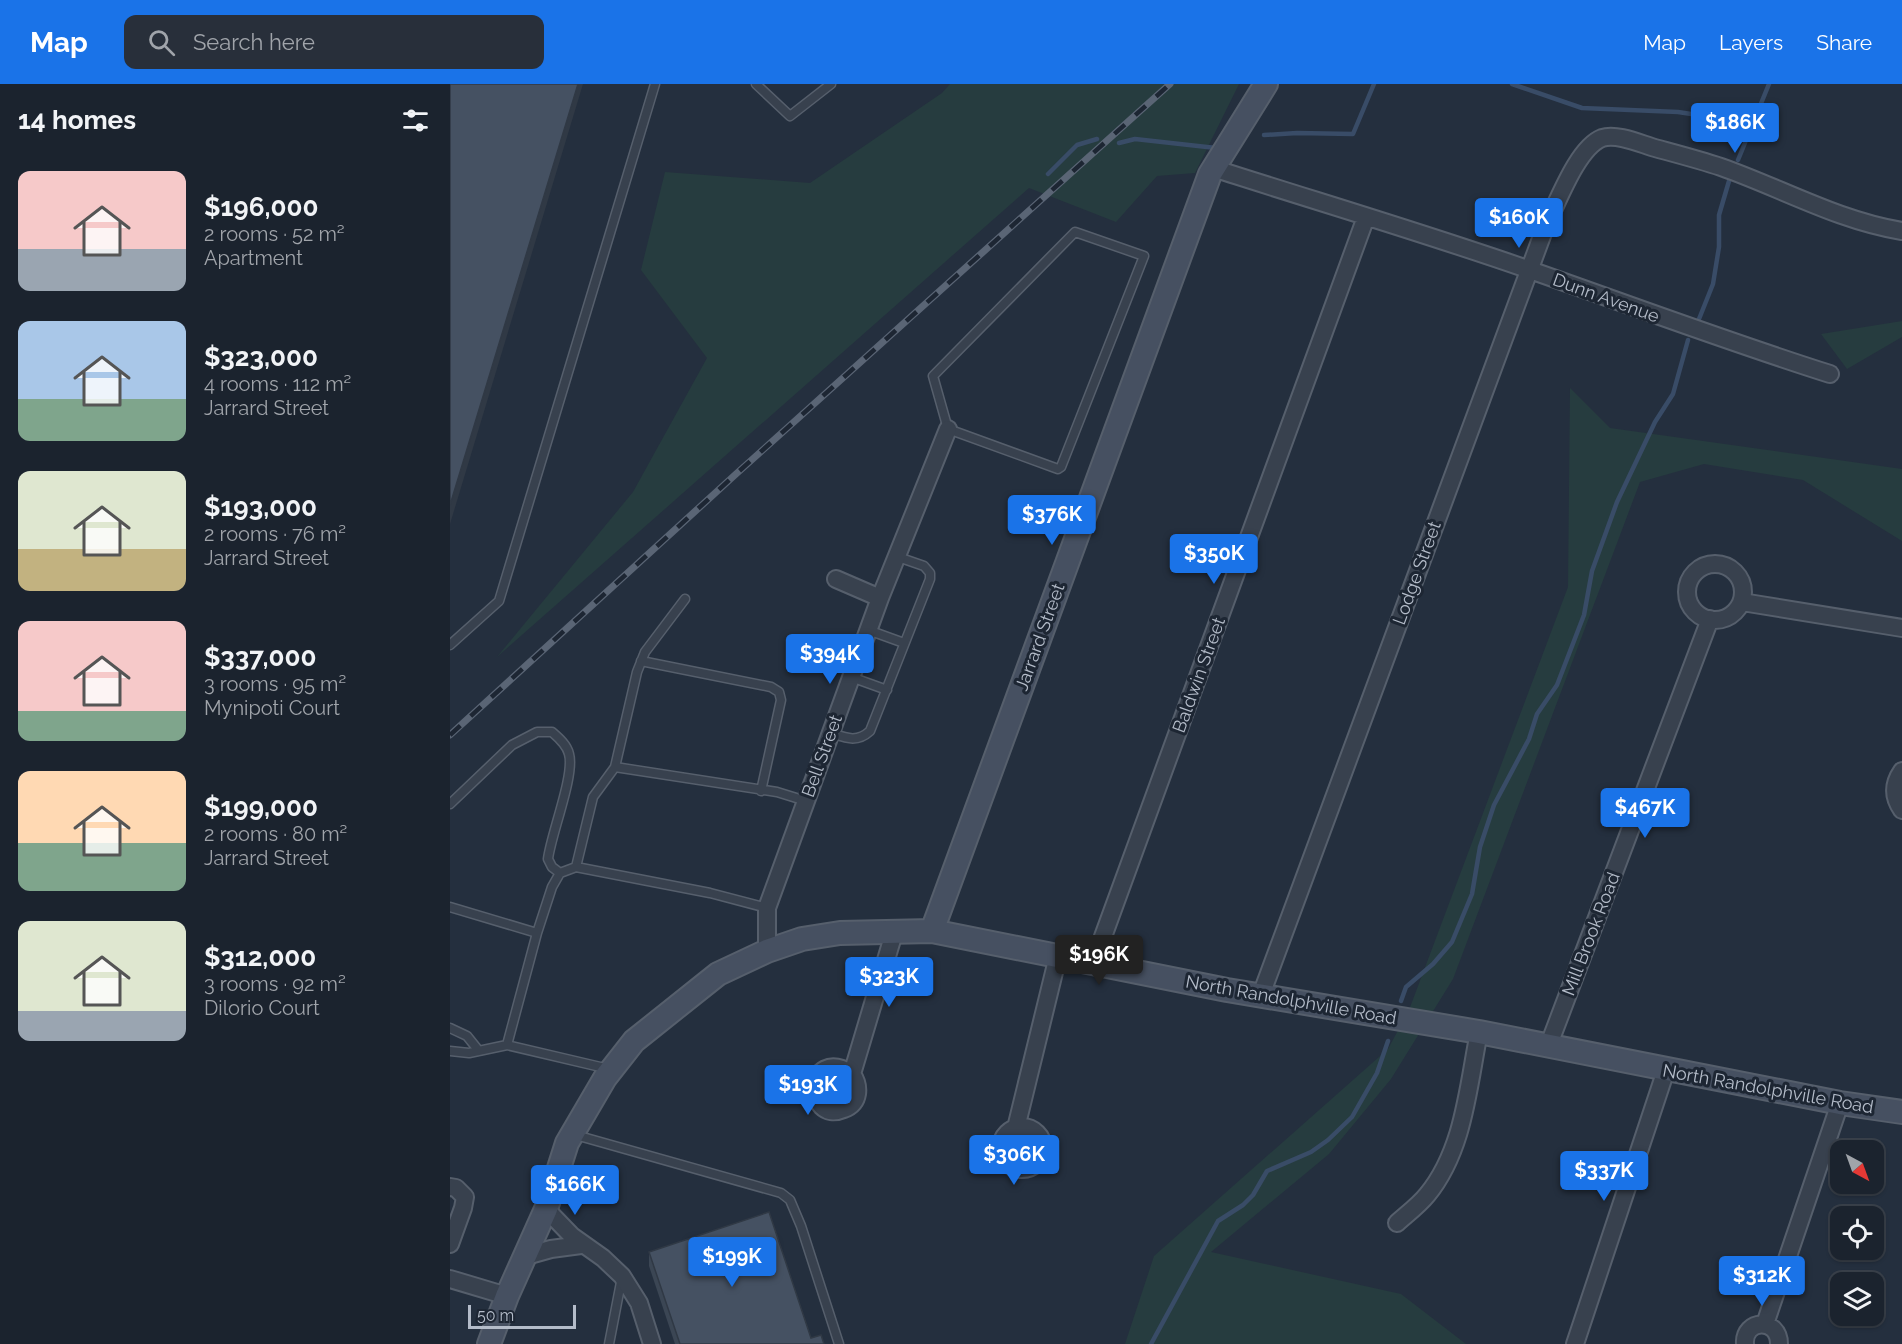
<!DOCTYPE html>
<meta charset="utf-8">
<style>
body{margin:0;font-family:Raleway,sans-serif;background:#282f3a;color:#f1f3f6;height:100vh;display:flex;flex-direction:column;font-size:22px;white-space:nowrap}
*{box-sizing:border-box;margin:0}
p{font-size:20px;color:#a0a4aa}
.icon{flex:none;width:33px;height:33px;fill:none;stroke:currentColor;stroke-width:2;stroke-linecap:round;stroke-linejoin:round}
.map{position:relative;flex:1;overflow:hidden}
.sheet{display:flex;flex-direction:column;background:#1b232e;width:450px}
.sheet>*{flex:none}
.needle{width:39px;rotate:139deg}
.buttons{position:absolute;left:1380px;top:1056px;display:grid;gap:12px}
.buttons a{display:grid;place-items:center;width:54px;height:54px;border-radius:12px;background:#1b232e;box-shadow:0 2px 4px #0004,0 0 0 2px #39404a;font-size:30px}
.scale{position:absolute;left:18px;bottom:15px;width:108px;box-sizing:border-box;padding-left:6px;border:3px solid #b4bcc9;border-top:0;font-size:16px;line-height:21px;white-space:nowrap;color:#b4bcc9;-webkit-text-stroke:4px #1d2633;paint-order:stroke}
.price{position:absolute;translate:-50% -51px;padding:0 14px;border-radius:6px;background:#1a73e8;color:#fff;font-size:20px;line-height:39px;filter:drop-shadow(0 2px 3px #0008)}
.price::after{content:'';position:absolute;left:50%;top:36px;width:18px;height:14px;margin-left:-9px;background:inherit;clip-path:polygon(0 0,100% 0,50% 100%)}
.price.on{background:#222;color:#fff}
ul{padding:0;list-style:none}
li{display:flex;align-items:center;gap:18px;height:150px;padding:0 18px}
li span{display:grid;place-items:center;flex:none;width:168px;height:120px;border-radius:12px;color:#555}
li>.icon{margin-inline-start:auto}
span .icon{width:72px;height:72px;fill:#fffc;stroke-width:1}
li b{font-size:26px}
h2{display:flex;justify-content:space-between;align-items:center;height:72px;padding:0 18px;font-size:26px}
header{display:flex;align-items:center;gap:36px;box-sizing:border-box;height:84px;padding:0 30px;background:#1a73e8;color:#fff}
header strong{font-size:28px}
nav{display:flex;gap:33px;margin-inline-start:auto;font-size:21px}
.search{width:420px;height:54px;background:#282f3a;display:flex;align-items:center;gap:15px;box-sizing:border-box;padding:0 21px;border-radius:12px;color:#a0a4aa;font-size:22px}
main{display:flex;flex:1;min-height:0}
.map>svg:first-child{display:block}
</style>
<header>
<strong>Map</strong>
<div class="search"><svg class="icon" aria-label="search" viewBox="0 0 24 24"><circle cx="10" cy="10" r="6"/><path d="M15 15l6 6"/></svg>Search here</div>
<nav><a>Map</a><a>Layers</a><a>Share</a></nav>
</header>
<main>
<section class="sheet">
<h2>14 homes<svg class="icon" aria-label="filters" viewBox="0 0 24 24"><path d="M4 7h16M4 17h16"/><circle cx="9" cy="7" r="2"/><circle cx="15" cy="17" r="2"/></svg></h2>
<ul>
<li><span style="background:linear-gradient(#f6c9c9 65%,#9aa5b1 0)"><svg class="icon" aria-label="home" viewBox="0 0 24 24"><path d="M3 11l9-7 9 7M6 9v11h12V9"/></svg></span><div><b>$196,000</b><p>2 rooms · 52 m²</p><p>Apartment</p></div></li>
<li><span style="background:linear-gradient(#a9c7e8 65%,#7fa58c 0)"><svg class="icon" aria-label="home" viewBox="0 0 24 24"><path d="M3 11l9-7 9 7M6 9v11h12V9"/></svg></span><div><b>$323,000</b><p>4 rooms · 112 m²</p><p>Jarrard Street</p></div></li>
<li><span style="background:linear-gradient(#dfe7d0 65%,#c2b280 0)"><svg class="icon" aria-label="home" viewBox="0 0 24 24"><path d="M3 11l9-7 9 7M6 9v11h12V9"/></svg></span><div><b>$193,000</b><p>2 rooms · 76 m²</p><p>Jarrard Street</p></div></li>
<li><span style="background:linear-gradient(#f6c9c9 75%,#7fa58c 0)"><svg class="icon" aria-label="home" viewBox="0 0 24 24"><path d="M3 11l9-7 9 7M6 9v11h12V9"/></svg></span><div><b>$337,000</b><p>3 rooms · 95 m²</p><p>Mynipoti Court</p></div></li>
<li><span style="background:linear-gradient(#ffd9b3 60%,#7fa58c 0)"><svg class="icon" aria-label="home" viewBox="0 0 24 24"><path d="M3 11l9-7 9 7M6 9v11h12V9"/></svg></span><div><b>$199,000</b><p>2 rooms · 80 m²</p><p>Jarrard Street</p></div></li>
<li><span style="background:linear-gradient(#dfe7d0 75%,#9aa5b1 0)"><svg class="icon" aria-label="home" viewBox="0 0 24 24"><path d="M3 11l9-7 9 7M6 9v11h12V9"/></svg></span><div><b>$312,000</b><p>3 rooms · 92 m²</p><p>Dilorio Court</p></div></li>
</ul>
</section>
<div class="map">
<svg width="1452" height="1260" viewBox="0 0 1452 1260">
<rect width="100%" height="100%" fill="#242f3e"/>
<path fill="#263c3f" d="M 500,0 L 789,0 L 745,89 L 707,92 L 666,138 L 579,104 L 47,573 L 183,408 L 257,274 L 191,186 L 215,88 L 360,99 L 492,9 Z
M 1452,237 L 1452,253 L 1397,285 L 1371,250 Z
M 1120,304 L 1160,344 L 1452,385 L 1452,457 L 1353,396 L 1254,380 L 1190,398 L 1003,895 L 941,995 L 879,1070 L 761,1168 L 951,1210 L 1016,1260 L 675,1260 L 704,1172 L 938,965 L 959,926 L 1118,503 Z"/>
<g fill="none" stroke-linecap="round" stroke-linejoin="round">
<path stroke="#394c67" stroke-width="4.5" d="M 1062,0 L 1132,24 L 1228,28 L 1281,36 L 1303,37
M 814,51 L 847,49 L 903,50 L 924,0
M 669,59 L 685,55 L 766,64
M 1288,76 L 1319,0
M 598,90 L 627,61 L 647,55
M 1249,235 L 1263,200 L 1269,163 L 1269,131 L 1279,97
M 951,917 L 956,903 L 983,880 L 1002,858 L 1022,810 L 1030,763 L 1044,721 L 1079,655 L 1087,630 L 1107,601 L 1134,531 L 1142,487 L 1167,418 L 1205,338 L 1223,310 L 1238,256
M 701,1260 L 768,1137 L 793,1121 L 803,1111 L 817,1087 L 861,1068 L 878,1056 L 902,1033 L 927,989 L 938,957"/>
<g stroke="#565f6c" stroke-width="11">
<path id="lane" d="M 306,0 L 340,32 L 381,0
M 625,148 L 694,172 L 611,383 L 608,385 L 498,345 L 483,292 Z
M 235,515 L 195,568 L 187,588 L 165,683 L 327,708 L 356,717
M 418,546 L 454,559
M 0,561 L 49,517 L 205,0
M 191,577 L 321,603 L 329,608 L 331,616 L 311,707
M 401,593 L 437,606
M 381,649 C 396,654 407,659 420,647 L 480,495 L 480,489 L 474,482 L 448,473
M 0,720 L 62,661 L 87,648 L 102,648 C 109,654 117,661 119,670 C 125,691 101,750 98,775 L 102,783 L 110,789
M 126,783 L 143,713 L 165,683
M 0,823 L 87,849
M 0,944 L 17,952 L 29,967
M 0,967 L 19,969 L 57,961
M 159,985 L 57,961 L 87,849 L 102,803 L 110,789 L 126,783 L 260,809 L 317,824
M 122,1050 L 331,1109 L 340,1116 L 351,1142 L 389,1260
M 159,1260 L 172,1193"/>
</g>
<g stroke="#565f6c" stroke-width="20">
<path id="street" d="M 760,90 L 769,86 C 872,119 977,150 1080,186 C 1180,221 1279,258 1380,290
M1237 508a28 28 0 1 1 56 0a28 28 0 1 1-56 0Z
M 386,495 L 430,514
M 1292,518 L 1452,544
M 1452,687 C 1443,700 1443,713 1452,726
M 317,867 L 317,824 L 430,514 L 498,345
M 643,880 L 916,133
M 811,911 L 1096,141 C 1108,118 1127,64 1152,54 C 1167,49 1191,60 1205,64 C 1227,70 1250,76 1271,83 C 1331,104 1389,137 1452,147
M 1098,963 L 1260,535
M 402,990 C 355,960 354,1042 394,1025 C 410,1019 410,1002 402,990 L 444,849
M551 1064a21 21 0 1 1 42 0a21 21 0 1 1-42 0Z
M 566,1044 L 608,872
M 0,1103 L 6,1104 L 15,1113 L 13,1124 L 0,1160
M 96,1125 L 122,1152 L 153,1174 L 172,1192 L 189,1219 L 202,1260
M 947,1139 C 957,1130 969,1121 977,1111 C 1014,1066 1018,1003 1029,948
M 76,1172 L 101,1165 L 131,1161
M 0,1195 L 57,1212
M 1315,1240 L 1390,1019
M 1125,1260 L 1216,986
M 1295,1260 C 1293,1235 1329,1233 1329,1260"/>
</g>
<g stroke="#565f6c" stroke-width="26">
<path id="secondary" d="M 482,847 L 760,90 L 816,0
M 39,1260 L 57,1212 L 96,1125 L 117,1059 L 155,994 L 184,957 L 268,890 L 317,867 L 352,855 L 390,849 L 482,847 L 777,906 L 1029,948 L 1390,1019 L 1452,1028"/>
</g>
<use href="#lane" stroke="#38414e" stroke-width="8"/>
<use href="#street" stroke="#38414e" stroke-width="16"/>
<use href="#secondary" stroke="#465061" stroke-width="22"/>
<g stroke="#5a6575" stroke-width="7">
<path id="rail" d="M 0,651 L 286,390 L 720,0"/>
</g>
<use href="#rail" stroke="#1d2633" stroke-width="4.5" stroke-dasharray="14" stroke-linecap="butt"/>
</g>
<path fill="#3b4654" d="M 199,1168 L 361,1254 L 374,1260 L 225,1260 L 199,1182 Z"/>
<path fill="#303945" d="M 128,0 L 133,0 L 0,440 L 0,421 Z"/>
<path fill="#455162" stroke="#303945" stroke-width="1.5" d="M 0,0 L 128,0 L 0,421 Z
M 319,1128 L 361,1254 L 371,1251 L 374,1260 L 230,1260 L 199,1168 Z"/>
<g text-anchor="middle" stroke-width="6" stroke-linejoin="round" paint-order="stroke">
<g font-size="18" fill="#b4bcc9" stroke="#1d2633">
<text transform="translate(1156 214) rotate(20)" y="6">Dunn Avenue</text>
<text transform="translate(967 489) rotate(-70)" y="6">Lodge Street</text>
<text transform="translate(590 553) rotate(-70)" y="6">Jarrard Street</text>
<text transform="translate(749 591) rotate(-70)" y="6">Baldwin Street</text>
<text transform="translate(372 672) rotate(-70)" y="6">Bell Street</text>
<text transform="translate(1141 850) rotate(-69)" y="6">Mill Brook Road</text>
<text transform="translate(841 916) rotate(10)" y="6">North Randolphville Road</text>
<text transform="translate(1318 1005) rotate(10)" y="6">North Randolphville Road</text>
</g>
</g>
</svg>
<div class="buttons">
<a><svg class="needle" viewBox="-14 -14 28 28"><path d="M0-13l5 13h-10z" fill="#e53935"/><path d="M0 13l5-13h-10z" fill="#a0a4aa"/></svg></a>
<a><svg class="icon" aria-label="locate" viewBox="0 0 24 24"><circle cx="12" cy="12" r="6"/><path d="M12 2v4M12 18v4M2 12h4M18 12h4"/></svg></a>
<a><svg class="icon" aria-label="layers" viewBox="0 0 24 24"><path d="M12 4l9 5-9 5-9-5zM3 14l9 5 9-5"/></svg></a>
</div>
<div class="scale">50 m</div>
<b class="price" style="left:1285px;top:70px">$186K</b>
<b class="price" style="left:1069px;top:165px">$160K</b>
<b class="price" style="left:602px;top:462px">$376K</b>
<b class="price" style="left:764px;top:501px">$350K</b>
<b class="price" style="left:380px;top:601px">$394K</b>
<b class="price" style="left:1195px;top:755px">$467K</b>
<b class="price on" style="left:649px;top:902px">$196K</b>
<b class="price" style="left:439px;top:924px">$323K</b>
<b class="price" style="left:358px;top:1032px">$193K</b>
<b class="price" style="left:564px;top:1102px">$306K</b>
<b class="price" style="left:1154px;top:1118px">$337K</b>
<b class="price" style="left:125px;top:1132px">$166K</b>
<b class="price" style="left:282px;top:1204px">$199K</b>
<b class="price" style="left:1312px;top:1223px">$312K</b>
</div>
</main>
